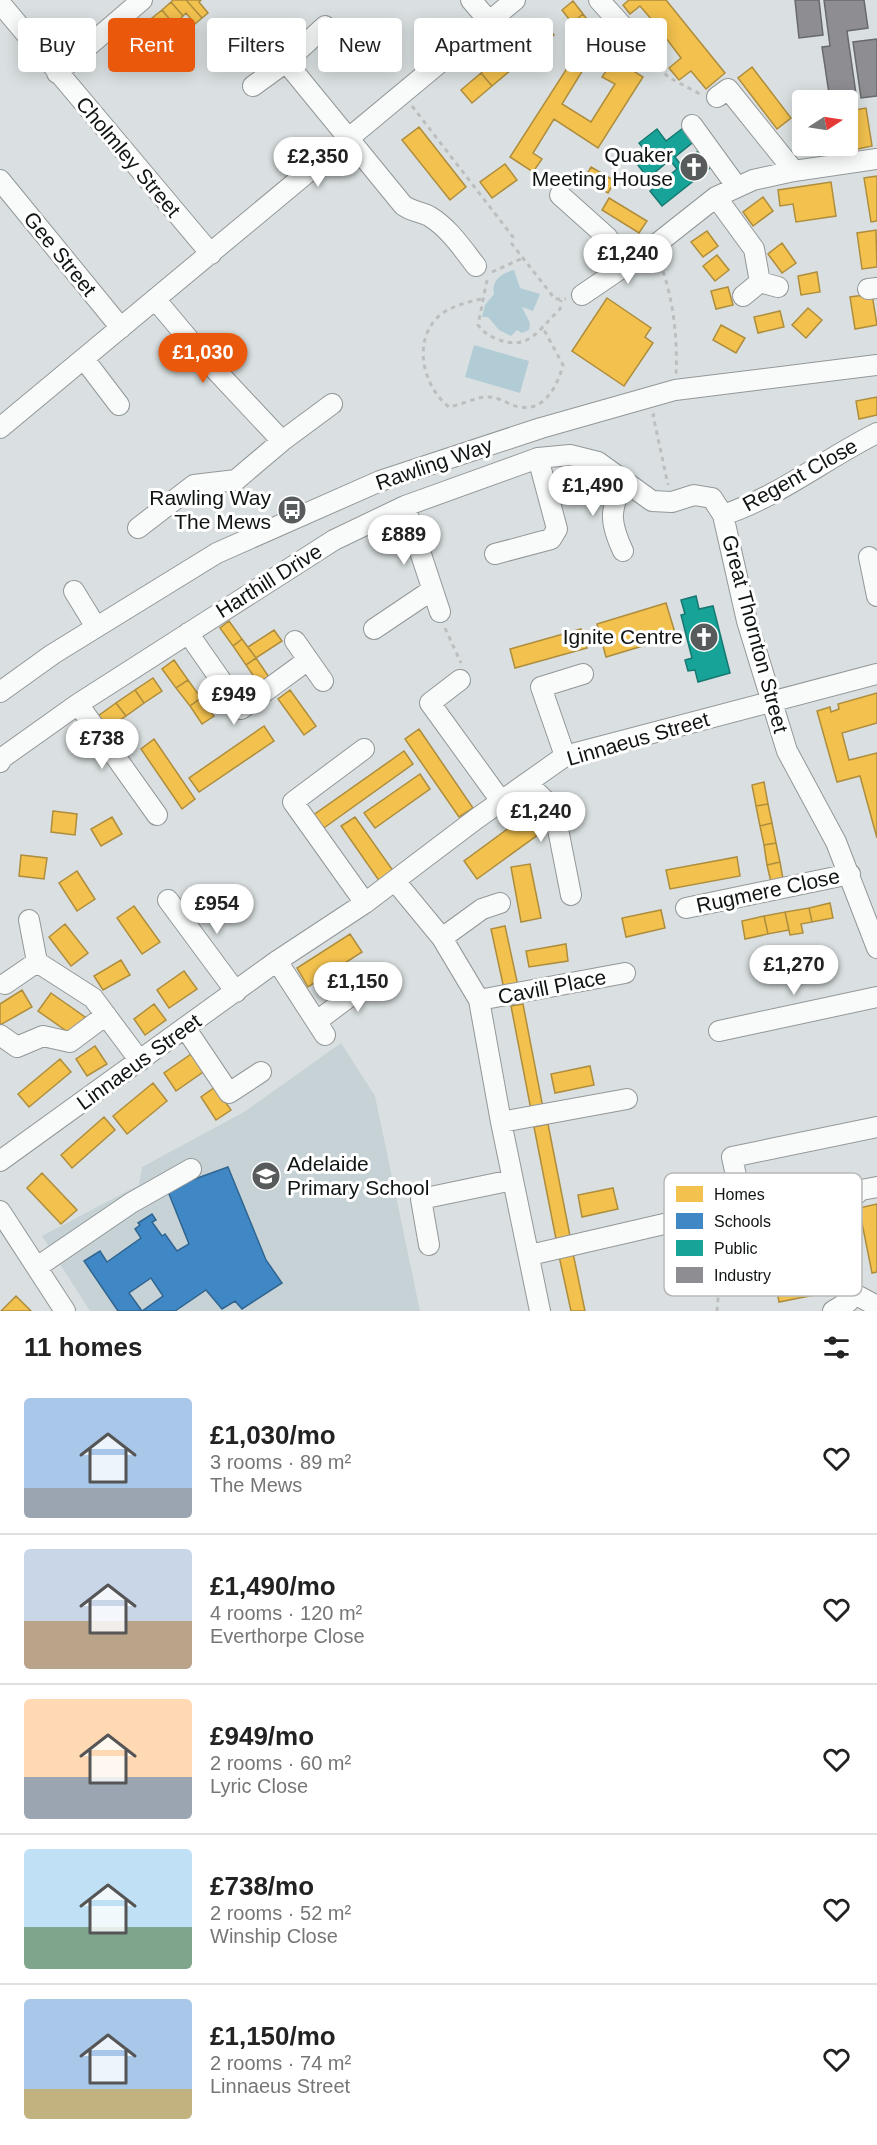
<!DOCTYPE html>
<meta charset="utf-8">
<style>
body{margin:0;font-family:Helvetica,sans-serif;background:#f2f2f2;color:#222;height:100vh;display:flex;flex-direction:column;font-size:22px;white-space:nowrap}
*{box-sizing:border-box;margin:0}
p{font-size:20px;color:#767676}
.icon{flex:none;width:33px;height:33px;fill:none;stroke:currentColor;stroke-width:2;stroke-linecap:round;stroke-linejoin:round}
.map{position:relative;height:1311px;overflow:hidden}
.sheet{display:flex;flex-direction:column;background:#fff;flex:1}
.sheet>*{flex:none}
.guide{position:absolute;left:18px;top:18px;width:842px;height:54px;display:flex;gap:12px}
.needle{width:39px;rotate:78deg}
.tools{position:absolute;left:792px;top:90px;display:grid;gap:12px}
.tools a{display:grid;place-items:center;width:66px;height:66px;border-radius:6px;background:#fff;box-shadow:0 3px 15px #0003;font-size:30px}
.price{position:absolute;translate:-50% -51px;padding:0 14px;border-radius:21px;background:#fff;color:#222;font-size:20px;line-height:39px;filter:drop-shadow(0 2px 3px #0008)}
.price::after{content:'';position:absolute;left:50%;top:36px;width:18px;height:14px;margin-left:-9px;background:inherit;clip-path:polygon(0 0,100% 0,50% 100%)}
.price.selected{background:#ea580c;color:#fff}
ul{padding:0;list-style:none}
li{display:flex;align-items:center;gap:18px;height:150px;padding:0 24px}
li+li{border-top:2px solid #e0e0e0}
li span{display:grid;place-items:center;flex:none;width:168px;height:120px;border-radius:6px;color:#555}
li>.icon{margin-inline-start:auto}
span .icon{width:72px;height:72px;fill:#fffc;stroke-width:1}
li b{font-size:26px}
h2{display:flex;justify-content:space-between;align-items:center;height:72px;padding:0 24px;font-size:26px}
.tag{padding:0 21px;border-radius:6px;background:#fff;box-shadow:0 3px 15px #0003;font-size:21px;line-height:54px}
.tag.selected{background:#ea580c;color:#fff}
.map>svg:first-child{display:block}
</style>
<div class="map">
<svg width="877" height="1311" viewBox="0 0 877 1311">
<rect width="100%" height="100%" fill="#dae0e1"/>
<path fill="#c6d2d6" d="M 341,1043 L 375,1096 L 420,1311 L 90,1311 L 42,1236 L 139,1185 L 142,1167 L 244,1112 Z"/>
<path fill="#b1ccd4" d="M 514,270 L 520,288 L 540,294 L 533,311 L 522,307 L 530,323 L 529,330 L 522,333 L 517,330 L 511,336 L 499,330 L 488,317 L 482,317 L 485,305 L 494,294 C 491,280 502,273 514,270 Z
M 474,345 L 529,361 L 520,393 L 465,377 Z"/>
<path fill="#f2c14e" stroke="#ae8d3d" stroke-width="1.5" d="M 173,0 L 186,0 L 202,18 L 195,24 L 186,13 L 183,16 L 171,2 Z
M 186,0 L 201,0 L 199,2 L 208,13 L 202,18 Z
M 629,0 L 666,0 L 725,73 L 706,89 L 691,71 L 679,80 L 669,68 L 681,58 L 666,38 L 655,46 L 647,36 L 658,27 L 640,6 L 630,14 L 623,5 Z
M 573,1 L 583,14 L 572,23 L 562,10 Z
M 171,2 L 183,16 L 180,19 L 188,29 L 182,34 L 162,10 Z
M 162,10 L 182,34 L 174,41 L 152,18 Z
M 583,14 L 594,28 L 583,37 L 572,23 Z
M 152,18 L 164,32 L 160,35 L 170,47 L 164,52 L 142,27 Z
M 543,22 L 554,35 L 533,52 L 522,39 Z
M 142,27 L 164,52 L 158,56 L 149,45 L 146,48 L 134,34 Z
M 594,28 L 605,41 L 594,50 L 583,37 Z
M 522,39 L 533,52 L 512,69 L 502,56 Z
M 502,56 L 512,69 L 492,86 L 481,73 Z
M 571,62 L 583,70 L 562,104 L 591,122 L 615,84 L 602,77 L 611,64 L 623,71 L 626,66 L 643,77 L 598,148 L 554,119 L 533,153 L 542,159 L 533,172 L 510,157 Z
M 752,67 L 791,118 L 777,129 L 738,78 Z
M 481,73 L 492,86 L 472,103 L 461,90 Z
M 866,108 L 872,146 L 853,150 L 848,111 Z
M 419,127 L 466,187 L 450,200 L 402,140 Z
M 505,164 L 517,180 L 492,198 L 480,182 Z
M 591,167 L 615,181 L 608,193 L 584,179 Z
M 877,176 L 877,221 L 871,222 L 864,178 Z
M 831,182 L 836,216 L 796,222 L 793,204 L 780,206 L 778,190 Z
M 763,197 L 773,211 L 753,226 L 743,212 Z
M 609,198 L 647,221 L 639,233 L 602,210 Z
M 876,230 L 877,267 L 862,269 L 857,233 Z
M 707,231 L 718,246 L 703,257 L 691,242 Z
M 782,243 L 796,263 L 782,273 L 768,254 Z
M 717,255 L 729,270 L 715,281 L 703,266 Z
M 817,272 L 820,292 L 801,295 L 798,276 Z
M 728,287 L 733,305 L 716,309 L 711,291 Z
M 872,294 L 877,325 L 855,329 L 850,297 Z
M 607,298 L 651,328 L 645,337 L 653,343 L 624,386 L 572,351 Z
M 808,308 L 822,320 L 806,338 L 792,325 Z
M 780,311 L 784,327 L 758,333 L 754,317 Z
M 721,325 L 745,338 L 736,353 L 713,340 Z
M 877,397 L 877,415 L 859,419 L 856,401 Z
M 666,603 L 676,636 L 606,657 L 597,624 Z
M 229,621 L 242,639 L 233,646 L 220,628 Z
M 581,629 L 587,648 L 515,668 L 510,649 Z
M 274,630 L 282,641 L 256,658 L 248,647 Z
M 242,639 L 256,658 L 246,665 L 233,646 Z
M 256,658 L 269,677 L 259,684 L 246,665 Z
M 174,660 L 188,680 L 176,688 L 162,669 Z
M 153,678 L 162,691 L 144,703 L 135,690 Z
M 188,680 L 201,698 L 190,706 L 176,688 Z
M 135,690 L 144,703 L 126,716 L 116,703 Z
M 290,690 L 316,726 L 304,735 L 278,699 Z
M 877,693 L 877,723 L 842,733 L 849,760 L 877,753 L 877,838 L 860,776 L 837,782 L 817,711 L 830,707 L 831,712 L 839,709 L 838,704 Z
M 201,698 L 214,716 L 202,724 L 190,706 Z
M 116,703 L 126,716 L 107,729 L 98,716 Z
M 264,726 L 274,741 L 199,792 L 189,778 Z
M 419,729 L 473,808 L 459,817 L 405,739 Z
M 154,739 L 195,799 L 182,809 L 141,749 Z
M 404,751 L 413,764 L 321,830 L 312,816 Z
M 420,774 L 430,789 L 375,828 L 364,813 Z
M 764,782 L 768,804 L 756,806 L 752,785 Z
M 768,804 L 772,823 L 760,826 L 756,806 Z
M 53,811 L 77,814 L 75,835 L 51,832 Z
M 532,811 L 546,829 L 477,879 L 464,861 Z
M 112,817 L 122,834 L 101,846 L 91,829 Z
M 355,817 L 394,872 L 380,882 L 341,826 Z
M 772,823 L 776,843 L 764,845 L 760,826 Z
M 776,843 L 780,862 L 767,865 L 764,845 Z
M 21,855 L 47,858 L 44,879 L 19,876 Z
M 737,857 L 740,876 L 670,889 L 666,870 Z
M 780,862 L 783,879 L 771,882 L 767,865 Z
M 530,864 L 541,918 L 521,922 L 511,867 Z
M 77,871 L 95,899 L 77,911 L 59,883 Z
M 830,903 L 833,918 L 812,922 L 809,908 Z
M 134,906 L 160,942 L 142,954 L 117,918 Z
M 809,908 L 812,922 L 801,924 L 803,933 L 790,935 L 785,912 Z
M 661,910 L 665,928 L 626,937 L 622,918 Z
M 785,912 L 789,930 L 768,934 L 764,916 Z
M 764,916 L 768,934 L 745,939 L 742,921 Z
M 65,924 L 88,953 L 71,966 L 49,937 Z
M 505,926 L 518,986 L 504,989 L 491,929 Z
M 350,934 L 362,952 L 308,987 L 297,968 Z
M 566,944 L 568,961 L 529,967 L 526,951 Z
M 121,960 L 130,975 L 103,990 L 94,976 Z
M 184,971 L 197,989 L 169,1008 L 157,990 Z
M 22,990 L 32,1007 L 0,1025 L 0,1004 Z
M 51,993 L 85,1017 L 72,1035 L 38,1011 Z
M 154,1004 L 166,1020 L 145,1035 L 134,1019 Z
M 523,1004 L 543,1108 L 531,1110 L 511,1006 Z
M 95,1046 L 107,1064 L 87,1076 L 76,1059 Z
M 194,1052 L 206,1070 L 176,1091 L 164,1073 Z
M 60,1059 L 71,1072 L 29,1107 L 18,1094 Z
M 590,1066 L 594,1085 L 555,1093 L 551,1074 Z
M 153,1083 L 167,1101 L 127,1134 L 113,1116 Z
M 215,1087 L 231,1110 L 216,1120 L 201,1097 Z
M 104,1117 L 115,1130 L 72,1168 L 61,1155 Z
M 548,1124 L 570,1236 L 556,1239 L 534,1127 Z
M 42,1173 L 77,1210 L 61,1224 L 27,1188 Z
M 613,1188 L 618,1209 L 582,1217 L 578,1195 Z
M 877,1204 L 877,1272 L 872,1273 L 859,1208 Z
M 573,1253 L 585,1311 L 571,1311 L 559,1256 Z
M 831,1270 L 835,1291 L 779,1302 L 775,1281 Z
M 16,1296 L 31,1311 L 1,1311 Z"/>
<path fill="#3f88c5" stroke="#316590" stroke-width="1.5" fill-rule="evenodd" d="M 228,1167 L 266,1260 L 282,1283 L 242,1309 L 235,1301 L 222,1309 L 206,1290 L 175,1311 L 118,1311 L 84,1261 L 100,1251 L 107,1262 L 141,1238 L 135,1229 L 140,1225 L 138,1223 L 152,1214 L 156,1220 L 152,1222 L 162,1236 L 165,1234 L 177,1251 L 189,1244 L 167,1189 ZM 151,1278 L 163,1296 L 142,1311 L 129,1293 Z"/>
<path fill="#17a398" stroke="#157871" stroke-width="1.5" d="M 687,125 L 697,139 L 675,157 L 681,165 L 702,148 L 715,164 L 662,206 L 650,191 L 677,169 L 670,160 L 648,178 L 637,164 L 649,155 L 639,143 L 657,129 L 666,141 Z
M 696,596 L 699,609 L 713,606 L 730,673 L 698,682 L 695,670 L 688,671 L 685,660 L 692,658 L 681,615 L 685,614 L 681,600 Z"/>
<path fill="#8d8d92" stroke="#68696c" stroke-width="1.5" d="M 795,0 L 819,0 L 823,35 L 799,38 Z
M 824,0 L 864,0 L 868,28 L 847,31 L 857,101 L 830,100 L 822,47 L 830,46 Z
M 877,39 L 877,96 L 861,98 L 853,42 Z"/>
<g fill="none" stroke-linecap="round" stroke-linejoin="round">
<g stroke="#939798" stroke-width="22">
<path id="minor" d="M 471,0 L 489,21
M 599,0 L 636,41
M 0,3 L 211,254
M 286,62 L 403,205 C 412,212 420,211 429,216 C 449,228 462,248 476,266
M 57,73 L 142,0
M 253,86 L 286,62 L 325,26
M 717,97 L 728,89 L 794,171
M 692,125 L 737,187
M 0,180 L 121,328
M 560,195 L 607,237 L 626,263
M 716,197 L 754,249 L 760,282
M 868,289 L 877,288
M 582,295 L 654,246 L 716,197 L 753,180 L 794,171 L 877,159
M 743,296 L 760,282 L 778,287
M 155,299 L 207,361 L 282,441
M 84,359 L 119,405
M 0,428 L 515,0
M 623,481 C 610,511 609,521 623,551
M 405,506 L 440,612
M 723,515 C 778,497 825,459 877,433
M 138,528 L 194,485 L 236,480 L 282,441 L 332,404
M 495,554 L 551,539 L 557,529 L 538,458
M 869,557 L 877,596
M 74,591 L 96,627
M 374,629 L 432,590
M 188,633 L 241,709 L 308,660
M 295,641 L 323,681
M 460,680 L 430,703 L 501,801
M 0,692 L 53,654 L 217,553 L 380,481 L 541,428 L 675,390 L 877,365
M 78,704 L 157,815
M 364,749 L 293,802 L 365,903
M 565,756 L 541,687 L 583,674
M 0,762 L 2,758 L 78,704 L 334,540 L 405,506 L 538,458 L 570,455 L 598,462 L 652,501 L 672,502 L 694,495 L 712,498 L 723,515 L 747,621 L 787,751 L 836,842 L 877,948
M 527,783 L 554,809 L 571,895
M 395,881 L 442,938 L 479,1000 L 501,1122 L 540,1311
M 168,900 L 236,992
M 686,908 L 850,874
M 442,938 L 482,909 L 500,903
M 277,961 L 325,1035
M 37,962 L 93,998 L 140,1061
M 5,984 L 37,962 L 29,920
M 479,1000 L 625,973
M 317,1021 L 377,976
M 186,1029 L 229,1093 L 261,1072
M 719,1031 L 877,997
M 0,1035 L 17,1047 L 43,1036 L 70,1042 L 106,1015
M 501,1122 L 627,1099
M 0,1161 L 277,961 L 365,903 L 476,819 L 565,756 L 877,674
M 0,1211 L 65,1311
M 744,1213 L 732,1157 L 877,1127
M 429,1245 L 421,1199 L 512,1180
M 530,1255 L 677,1221
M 37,1267 L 131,1203 L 191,1169
M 847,1290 L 877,1306
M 833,1311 L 848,1302 L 842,1243 L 848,1201 L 861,1190 L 877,1187"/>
</g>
<path stroke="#bdbfbf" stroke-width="3" stroke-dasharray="4.5 4.5" stroke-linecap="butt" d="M 647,53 L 668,77 L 700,94
M 412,106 L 513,237 L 512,244 L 555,299 L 566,299
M 660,263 C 673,296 678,339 676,374
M 492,272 L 523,258
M 487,280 L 478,325 C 483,332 489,336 497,339 C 529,352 539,329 560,309 L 561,300
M 481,299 C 465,303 446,307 435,320 C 413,346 424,387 449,407 C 461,405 478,396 489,397 C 500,397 510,406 520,407 C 545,412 558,384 563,365 L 542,326
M 655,414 L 653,415 L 668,485
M 445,628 L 461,663
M 717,1311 L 718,1299 L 741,1255 L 733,1226"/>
<use href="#minor" stroke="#f9fafa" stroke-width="20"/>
</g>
<defs>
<g id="church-disc" transform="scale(1.5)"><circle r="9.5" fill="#575b5c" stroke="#fff"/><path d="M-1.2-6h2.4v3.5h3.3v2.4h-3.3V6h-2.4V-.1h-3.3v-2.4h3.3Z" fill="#fff"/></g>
<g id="bus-disc" transform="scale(1.5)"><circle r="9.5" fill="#575b5c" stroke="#fff"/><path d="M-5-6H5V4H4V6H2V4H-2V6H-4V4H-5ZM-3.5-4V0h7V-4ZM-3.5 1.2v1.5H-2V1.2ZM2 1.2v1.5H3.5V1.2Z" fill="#fff"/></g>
<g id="school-disc" transform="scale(1.5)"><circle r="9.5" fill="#575b5c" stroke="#fff"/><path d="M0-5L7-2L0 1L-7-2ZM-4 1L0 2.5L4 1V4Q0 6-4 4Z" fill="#fff"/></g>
</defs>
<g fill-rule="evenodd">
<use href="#church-disc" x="694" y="167"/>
<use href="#bus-disc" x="292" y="510"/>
<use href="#church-disc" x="704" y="637"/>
<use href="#school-disc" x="266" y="1176"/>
</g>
<g text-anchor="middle" stroke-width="6" stroke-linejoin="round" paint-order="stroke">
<g font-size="21" fill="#111415" stroke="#fff" text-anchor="end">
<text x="673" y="162">Quaker<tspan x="673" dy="24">Meeting House</tspan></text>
<text x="271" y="505">Rawling Way<tspan x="271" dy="24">The Mews</tspan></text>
<text x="683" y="644">Ignite Centre</text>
<text x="287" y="1171" text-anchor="start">Adelaide<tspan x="287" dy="24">Primary School</tspan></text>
</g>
<g font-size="21" fill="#111415" stroke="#fff">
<text transform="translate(128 157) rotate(50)" y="7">Cholmley Street</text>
<text transform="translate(60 254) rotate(51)" y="7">Gee Street</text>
<text transform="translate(434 464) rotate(-19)" y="7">Rawling Way</text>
<text transform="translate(800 475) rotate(-29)" y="7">Regent Close</text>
<text transform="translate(269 581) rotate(-32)" y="7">Harthill Drive</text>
<text transform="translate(755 634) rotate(75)" y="7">Great Thornton Street</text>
<text transform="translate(638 739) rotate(-16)" y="7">Linnaeus Street</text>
<text transform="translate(768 891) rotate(-12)" y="7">Rugmere Close</text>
<text transform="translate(552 987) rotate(-11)" y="7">Cavill Place</text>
<text transform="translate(139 1062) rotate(-36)" y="7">Linnaeus Street</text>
</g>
</g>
<rect x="664" y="1173" width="198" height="123" rx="9" fill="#fff" stroke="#b8b8b9" stroke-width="1.5"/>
<rect x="676" y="1186" width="27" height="16" fill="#f2c14e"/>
<rect x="676" y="1213" width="27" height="16" fill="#3f88c5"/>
<rect x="676" y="1240" width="27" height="16" fill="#17a398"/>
<rect x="676" y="1267" width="27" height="16" fill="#8d8d92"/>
<g font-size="16" fill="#111415">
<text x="714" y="1200">Homes</text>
<text x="714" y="1227">Schools</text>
<text x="714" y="1254">Public</text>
<text x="714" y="1281">Industry</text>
</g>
</svg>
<div class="tools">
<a><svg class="needle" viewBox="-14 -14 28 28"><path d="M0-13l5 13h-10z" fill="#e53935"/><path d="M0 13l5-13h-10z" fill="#767676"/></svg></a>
</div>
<b class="price" style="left:318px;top:188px">£2,350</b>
<b class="price" style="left:628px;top:285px">£1,240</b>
<b class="price selected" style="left:203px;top:384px">£1,030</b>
<b class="price" style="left:593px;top:517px">£1,490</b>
<b class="price" style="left:404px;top:566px">£889</b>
<b class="price" style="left:234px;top:726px">£949</b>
<b class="price" style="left:102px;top:770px">£738</b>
<b class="price" style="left:541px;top:843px">£1,240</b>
<b class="price" style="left:217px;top:935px">£954</b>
<b class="price" style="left:794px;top:996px">£1,270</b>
<b class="price" style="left:358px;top:1013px">£1,150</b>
<div class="guide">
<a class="tag">Buy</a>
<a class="tag selected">Rent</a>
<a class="tag">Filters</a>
<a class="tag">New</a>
<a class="tag">Apartment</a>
<a class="tag">House</a>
</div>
</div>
<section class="sheet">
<h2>11 homes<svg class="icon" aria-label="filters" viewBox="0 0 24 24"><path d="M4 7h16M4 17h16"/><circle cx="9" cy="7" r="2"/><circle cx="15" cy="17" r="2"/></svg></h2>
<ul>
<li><span style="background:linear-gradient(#a9c7e8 75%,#9aa5b1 0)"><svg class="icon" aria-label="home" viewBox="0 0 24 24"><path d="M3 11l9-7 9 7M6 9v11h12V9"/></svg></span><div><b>£1,030/mo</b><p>3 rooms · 89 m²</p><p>The Mews</p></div><svg class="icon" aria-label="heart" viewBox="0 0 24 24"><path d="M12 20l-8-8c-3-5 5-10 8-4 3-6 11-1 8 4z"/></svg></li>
<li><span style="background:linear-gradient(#c9d6e8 60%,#b9a48a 0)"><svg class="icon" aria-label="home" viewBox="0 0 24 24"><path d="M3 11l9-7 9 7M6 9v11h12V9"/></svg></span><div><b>£1,490/mo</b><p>4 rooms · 120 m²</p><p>Everthorpe Close</p></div><svg class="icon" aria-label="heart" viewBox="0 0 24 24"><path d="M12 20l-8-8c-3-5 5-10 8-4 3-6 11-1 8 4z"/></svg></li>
<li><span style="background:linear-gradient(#ffd9b3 65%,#9aa5b1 0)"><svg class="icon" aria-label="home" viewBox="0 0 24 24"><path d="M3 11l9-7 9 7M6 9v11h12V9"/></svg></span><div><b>£949/mo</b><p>2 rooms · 60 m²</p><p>Lyric Close</p></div><svg class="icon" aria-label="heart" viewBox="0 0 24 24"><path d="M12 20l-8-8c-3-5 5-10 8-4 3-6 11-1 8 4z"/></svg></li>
<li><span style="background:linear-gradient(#bfe0f5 65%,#7fa58c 0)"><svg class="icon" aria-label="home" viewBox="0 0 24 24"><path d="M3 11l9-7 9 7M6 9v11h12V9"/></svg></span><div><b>£738/mo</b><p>2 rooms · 52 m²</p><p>Winship Close</p></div><svg class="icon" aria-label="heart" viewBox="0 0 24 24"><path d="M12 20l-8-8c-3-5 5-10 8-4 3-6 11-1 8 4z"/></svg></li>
<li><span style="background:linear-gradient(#a9c7e8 75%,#c2b280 0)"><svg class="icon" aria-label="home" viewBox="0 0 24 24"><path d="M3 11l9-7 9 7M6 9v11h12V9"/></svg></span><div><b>£1,150/mo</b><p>2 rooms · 74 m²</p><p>Linnaeus Street</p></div><svg class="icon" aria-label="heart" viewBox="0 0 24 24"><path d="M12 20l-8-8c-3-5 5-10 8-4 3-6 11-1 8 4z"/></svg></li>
</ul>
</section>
